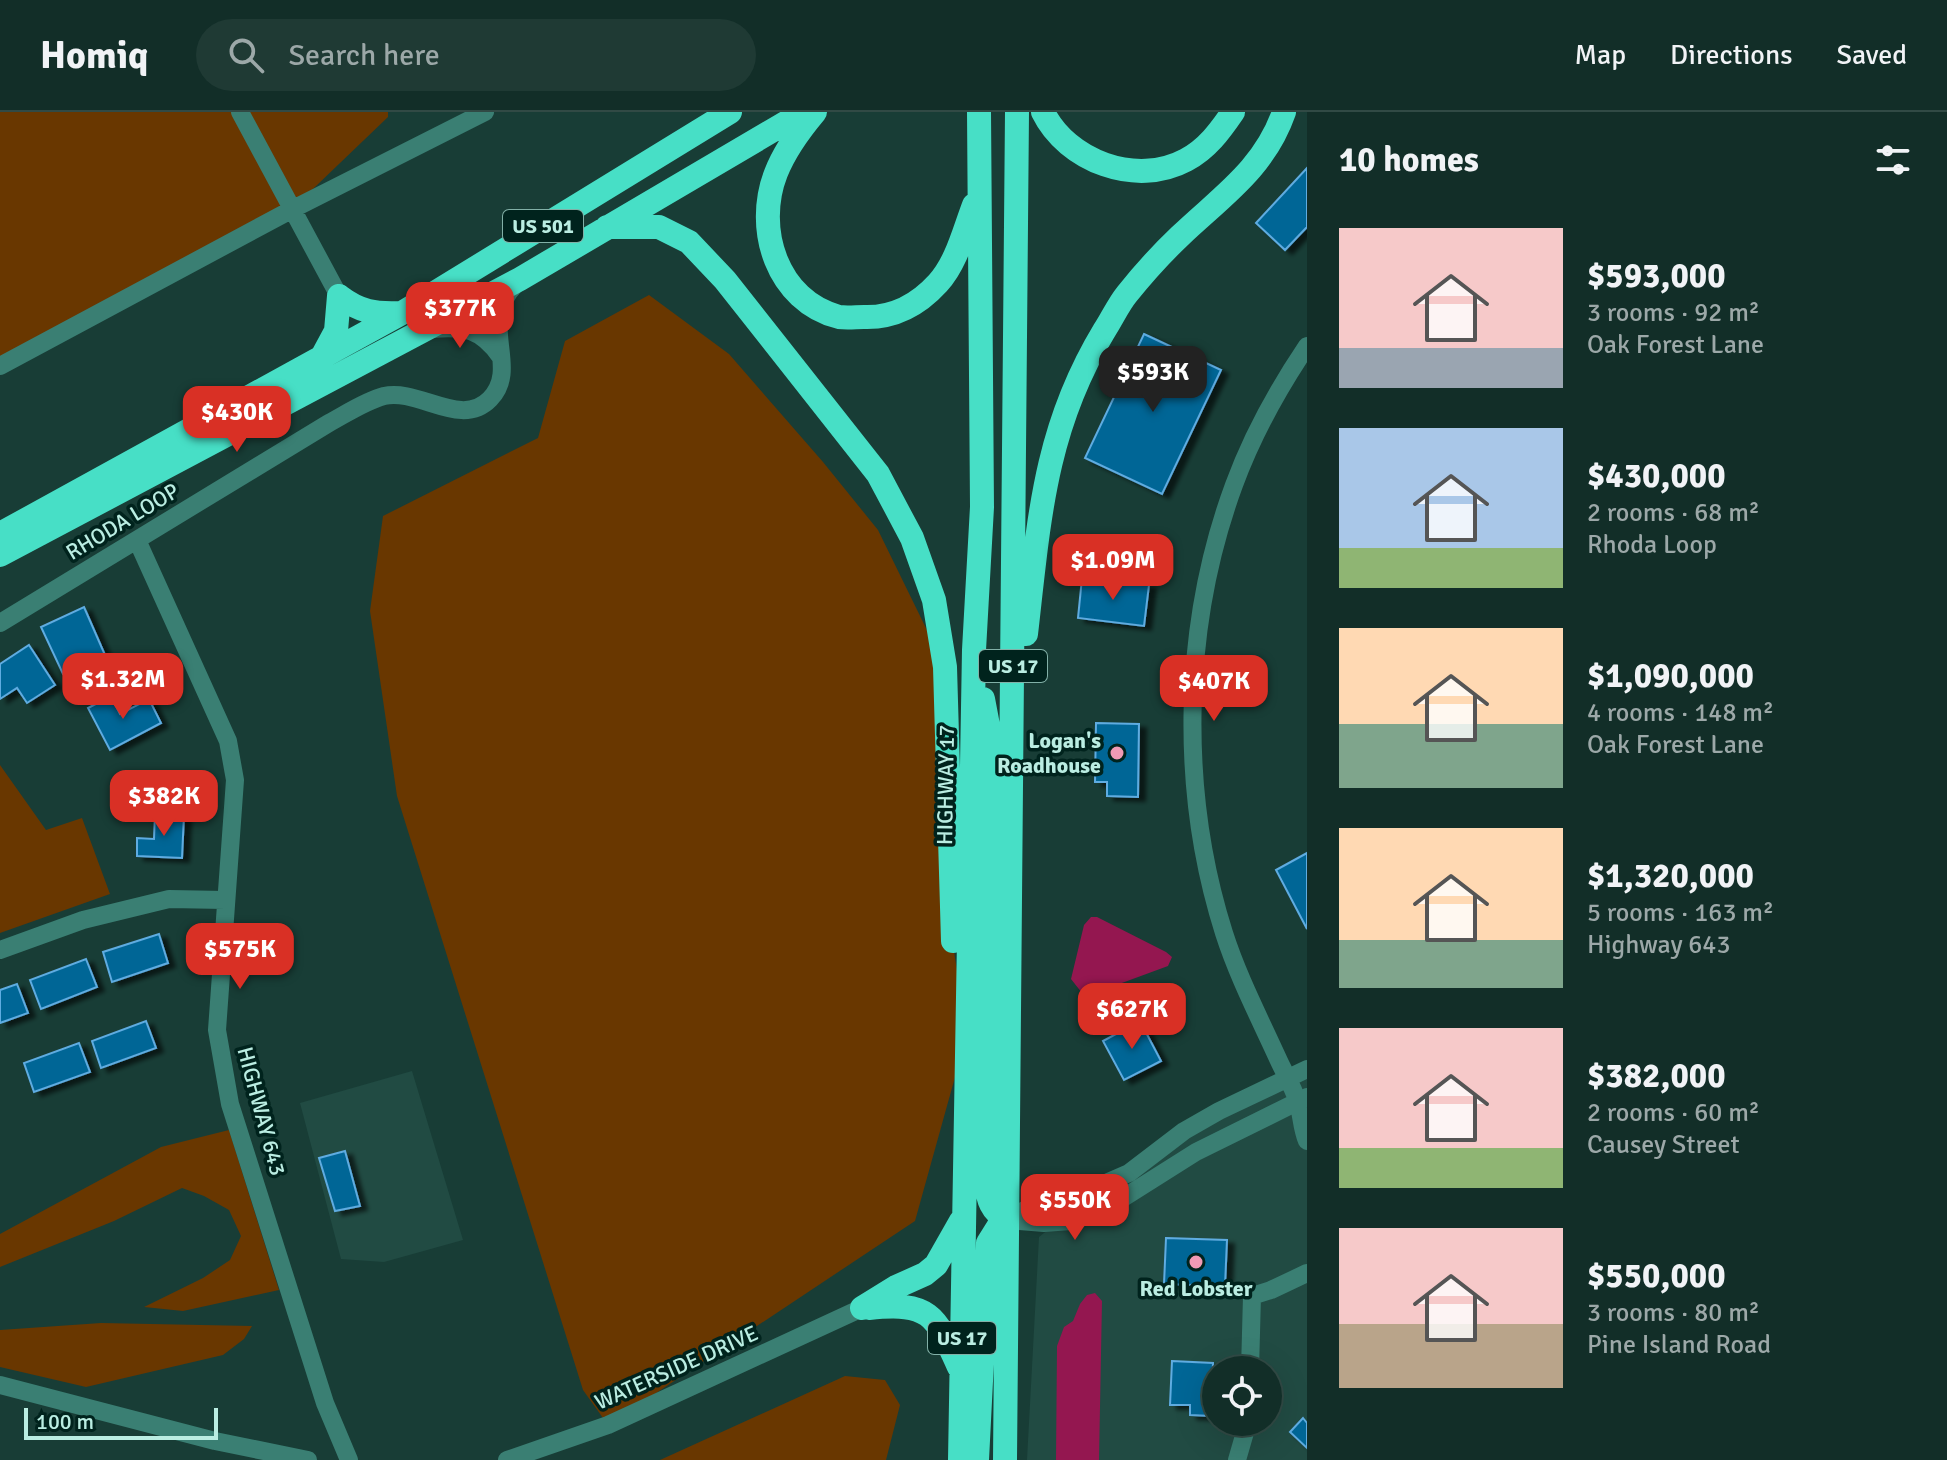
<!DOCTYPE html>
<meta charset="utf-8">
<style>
body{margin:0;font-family:Signika,sans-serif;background:#1f3a34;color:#f1f3f6;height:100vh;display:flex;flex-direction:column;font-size:30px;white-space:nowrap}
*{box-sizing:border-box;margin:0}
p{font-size:26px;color:#9ca8a8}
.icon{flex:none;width:44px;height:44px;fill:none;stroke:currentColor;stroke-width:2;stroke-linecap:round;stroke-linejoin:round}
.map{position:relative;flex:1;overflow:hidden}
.side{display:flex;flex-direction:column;background:#122e28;width:640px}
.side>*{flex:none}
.fabs{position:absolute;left:1202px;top:1244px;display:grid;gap:16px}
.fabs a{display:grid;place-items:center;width:80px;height:80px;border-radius:50%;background:#122e28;box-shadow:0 8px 32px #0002,0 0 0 2px #314a45;font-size:40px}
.scale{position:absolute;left:24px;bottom:20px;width:194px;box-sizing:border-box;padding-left:8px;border:4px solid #baede2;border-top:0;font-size:22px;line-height:28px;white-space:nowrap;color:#baede2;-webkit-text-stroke:6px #00231d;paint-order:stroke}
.price{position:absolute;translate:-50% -68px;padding:0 18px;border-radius:16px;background:#d93025;color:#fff;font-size:26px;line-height:52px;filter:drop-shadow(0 2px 4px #0008)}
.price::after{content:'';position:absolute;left:50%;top:48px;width:24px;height:18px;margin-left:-12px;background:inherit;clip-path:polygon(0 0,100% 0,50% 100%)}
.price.selected{background:#222;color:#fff}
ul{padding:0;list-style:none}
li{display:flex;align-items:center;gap:24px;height:200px;padding:0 32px}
li span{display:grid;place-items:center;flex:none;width:224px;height:160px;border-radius:0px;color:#555}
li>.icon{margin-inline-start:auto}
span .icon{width:96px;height:96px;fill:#fffc;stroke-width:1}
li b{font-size:34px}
h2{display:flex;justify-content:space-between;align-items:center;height:96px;padding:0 32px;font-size:34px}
header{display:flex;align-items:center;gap:48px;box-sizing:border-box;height:112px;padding:0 40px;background:#122e28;border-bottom:2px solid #314a45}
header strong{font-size:38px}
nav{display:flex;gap:44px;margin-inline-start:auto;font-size:28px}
.search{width:560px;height:72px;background:#1f3a34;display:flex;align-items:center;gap:20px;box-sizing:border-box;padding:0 28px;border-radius:44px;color:#9ca8a8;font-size:30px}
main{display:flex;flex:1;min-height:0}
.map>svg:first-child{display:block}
</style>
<header>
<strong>Homiq</strong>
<div class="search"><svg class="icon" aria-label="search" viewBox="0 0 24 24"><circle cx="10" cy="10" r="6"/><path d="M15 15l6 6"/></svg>Search here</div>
<nav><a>Map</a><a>Directions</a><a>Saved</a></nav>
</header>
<main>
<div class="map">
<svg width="1307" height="1348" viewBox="0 0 1307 1348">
<defs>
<filter id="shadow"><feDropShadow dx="7" dy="4" stdDeviation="2" flood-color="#0009"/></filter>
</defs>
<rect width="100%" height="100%" fill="#183d36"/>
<path fill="#214b43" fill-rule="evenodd" d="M 1307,957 L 1307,1348 L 1027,1348 L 1039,1125 L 1104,1073 ZM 1216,1258 L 1268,1258 L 1268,1310 L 1216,1310 Z
M 412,959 L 463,1128 L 384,1150 L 341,1147 L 300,991 Z"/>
<path fill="#693700" d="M 0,0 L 388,0 L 388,5 L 291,98 L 0,254 Z
M 649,183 L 729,242 L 823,350 L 878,418 L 945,555 L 953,833 L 967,922 L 915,1109 L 608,1313 L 583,1278 L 397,684 L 370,499 L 383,404 L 538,326 L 565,229 Z
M 0,653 L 46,718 L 82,706 L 110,782 L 0,821 Z
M 229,1018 L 279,1178 L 183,1199 L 144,1195 L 203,1166 L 230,1148 L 241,1124 L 229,1098 L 204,1084 L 182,1076 L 114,1109 L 0,1155 L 0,1122 L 161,1035 Z
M 101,1211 L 252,1214 L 244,1227 L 223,1243 L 86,1275 L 0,1255 L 0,1218 Z
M 845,1264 L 885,1268 L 900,1293 L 886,1348 L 660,1348 Z"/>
<path fill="#941750" d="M 1091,805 L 1097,805 L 1166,840 L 1172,845 L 1168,854 L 1092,882 L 1082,881 L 1071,867 L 1084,813 Z
M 1095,1181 L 1102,1189 L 1099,1348 L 1056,1348 L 1057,1234 L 1064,1215 L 1073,1209 L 1080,1192 L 1087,1183 Z"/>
<path fill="#066696" stroke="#5eace1" stroke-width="2" filter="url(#shadow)" d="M 1307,56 L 1307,115 L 1285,138 L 1256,111 Z
M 1144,222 L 1221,258 L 1162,382 L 1085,346 Z
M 1082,466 L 1149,473 L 1144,514 L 1078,506 Z
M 84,495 L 105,543 L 63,562 L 41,515 Z
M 29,533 L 55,573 L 27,591 L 17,576 L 0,587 L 0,552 Z
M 111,584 L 120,602 L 149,587 L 161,611 L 110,638 L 88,596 Z
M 1096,611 L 1139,612 L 1138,685 L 1107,684 L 1107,670 L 1095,670 Z
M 155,701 L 184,703 L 182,746 L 137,744 L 137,726 L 154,727 Z
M 1307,741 L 1307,817 L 1276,758 Z
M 159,822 L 168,851 L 112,870 L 103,840 Z
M 86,847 L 97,875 L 41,897 L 30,868 Z
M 17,872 L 28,901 L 0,911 L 0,878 Z
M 146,909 L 156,936 L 101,956 L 92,929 Z
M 1140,909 L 1161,949 L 1124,968 L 1103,929 Z
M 79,931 L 90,960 L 34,980 L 24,951 Z
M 345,1039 L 360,1094 L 335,1099 L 319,1046 Z
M 1166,1126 L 1227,1128 L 1225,1174 L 1164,1172 Z
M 1172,1249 L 1213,1251 L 1211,1304 L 1190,1303 L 1190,1293 L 1170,1293 Z
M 1303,1306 L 1307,1311 L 1307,1336 L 1290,1320 Z"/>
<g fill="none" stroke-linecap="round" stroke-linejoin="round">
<path stroke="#3a7f73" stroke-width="18" d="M 240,0 L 339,184
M 432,217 C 464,214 481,217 500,244
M 1307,234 C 1278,277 1252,324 1234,373 C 1182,514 1179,679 1224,821 C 1238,865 1260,907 1279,949 C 1285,962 1293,975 1297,988 C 1302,1001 1301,1015 1307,1029
M 0,254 L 291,98 L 485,0
M 137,428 L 228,629 L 235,668 L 217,918 L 230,992 L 325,1291 L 349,1348
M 0,511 L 329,311 C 346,302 365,289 384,284 C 419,276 461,317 490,287 C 521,255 477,212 515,173
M 0,838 L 83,808 L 169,787 L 225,788
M 1007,1108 L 1037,1091 L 1076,1084 L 1129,1061 L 1184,1019 L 1219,999 L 1307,957
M 1007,1108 L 1044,1111 L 1071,1109 L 1101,1100 L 1196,1040 L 1307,985
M 1250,1258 L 1252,1184 L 1271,1178 L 1307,1161
M 0,1273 L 215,1329 L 308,1348
M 507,1348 L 608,1313 L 862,1196
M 1237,1348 L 1248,1310"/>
<path stroke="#47dfc6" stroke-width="24" d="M 815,0 C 799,19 785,38 776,61 C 754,117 777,189 839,205 C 847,206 856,205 864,205 C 894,206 918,193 938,171 C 957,150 964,119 974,93
M 1043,0 C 1067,49 1136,75 1186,48 C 1207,37 1220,19 1233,0
M 607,115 L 659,115 L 689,130 L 725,168 L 878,362 L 912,426 L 934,488 L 945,555 L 953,829
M 339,184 C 360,200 375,202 400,201
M 322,245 L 336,219 L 339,184
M 0,422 L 402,201 L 730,0
M 0,443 L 520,167 L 804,0
M 1026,522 C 1039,409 1044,318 1104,219 C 1112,207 1118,193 1127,182 C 1143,162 1161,142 1180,124 C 1222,84 1264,57 1284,0
M 983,587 L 990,624 L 986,1071 C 988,1088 991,1099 1007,1108
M 862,1196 L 896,1175 L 925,1162 L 936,1153 L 961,1109
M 869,1196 C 930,1190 935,1202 959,1255
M 960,1348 L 974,538 L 982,395 L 979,0
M 977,1348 L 988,1131 L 998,1115 L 1007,1108
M 1005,1348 L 1017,0"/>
</g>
<g fill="#f09ab5" stroke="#00231d" stroke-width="3">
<circle cx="1117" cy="641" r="8"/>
<circle cx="1196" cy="1150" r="8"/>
</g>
<g text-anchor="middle" stroke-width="7" stroke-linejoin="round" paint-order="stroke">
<g fill="#00231d" stroke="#82b0a7" stroke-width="2">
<rect x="503" y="98" width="80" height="32" rx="6"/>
<rect x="979" y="538" width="68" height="32" rx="6"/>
<rect x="928" y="1210" width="68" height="32" rx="6"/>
</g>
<g font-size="20" font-weight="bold" fill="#baede2">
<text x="543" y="121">US 501</text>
<text x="1013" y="561">US 17</text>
<text x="962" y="1233">US 17</text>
</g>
<g font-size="22" fill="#baede2" stroke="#00231d">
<text transform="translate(122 409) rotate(-31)" y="8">RHODA LOOP</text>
<text transform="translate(945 673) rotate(-89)" y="8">HIGHWAY 17</text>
<text transform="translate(262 999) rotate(75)" y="8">HIGHWAY 643</text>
<text transform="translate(676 1255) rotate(-24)" y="8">WATERSIDE DRIVE</text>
</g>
<g font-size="22" font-weight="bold" fill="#baede2" stroke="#00231d" text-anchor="end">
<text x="1101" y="636">Logan's<tspan x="1101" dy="25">Roadhouse</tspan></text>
<text x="1196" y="1184" text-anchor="middle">Red Lobster</text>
</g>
</g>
</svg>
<div class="fabs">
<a><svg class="icon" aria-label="locate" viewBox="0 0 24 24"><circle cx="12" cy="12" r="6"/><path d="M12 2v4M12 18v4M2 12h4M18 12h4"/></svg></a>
</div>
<div class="scale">100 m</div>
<b class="price" style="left:460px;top:238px">$377K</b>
<b class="price selected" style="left:1153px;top:302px">$593K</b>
<b class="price" style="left:237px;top:342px">$430K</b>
<b class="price" style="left:1113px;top:490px">$1.09M</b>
<b class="price" style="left:123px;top:609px">$1.32M</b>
<b class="price" style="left:1214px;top:611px">$407K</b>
<b class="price" style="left:164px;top:726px">$382K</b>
<b class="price" style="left:240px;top:879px">$575K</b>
<b class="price" style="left:1132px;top:939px">$627K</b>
<b class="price" style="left:1075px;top:1130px">$550K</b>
</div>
<section class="side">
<h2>10 homes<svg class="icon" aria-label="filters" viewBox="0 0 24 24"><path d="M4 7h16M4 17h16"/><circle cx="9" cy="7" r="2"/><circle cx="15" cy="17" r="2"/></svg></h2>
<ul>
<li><span style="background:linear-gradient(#f6c9c9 75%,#9aa5b1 0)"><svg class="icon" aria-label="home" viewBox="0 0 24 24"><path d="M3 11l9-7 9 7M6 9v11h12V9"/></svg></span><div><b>$593,000</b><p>3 rooms · 92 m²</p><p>Oak Forest Lane</p></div></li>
<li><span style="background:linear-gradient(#a9c7e8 75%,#8fb573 0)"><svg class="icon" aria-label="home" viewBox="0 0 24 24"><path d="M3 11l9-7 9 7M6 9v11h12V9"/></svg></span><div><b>$430,000</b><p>2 rooms · 68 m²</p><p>Rhoda Loop</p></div></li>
<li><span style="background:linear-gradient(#ffd9b3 60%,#7fa58c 0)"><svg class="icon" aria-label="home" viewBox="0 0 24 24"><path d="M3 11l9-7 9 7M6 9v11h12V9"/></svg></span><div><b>$1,090,000</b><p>4 rooms · 148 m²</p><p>Oak Forest Lane</p></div></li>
<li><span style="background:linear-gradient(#ffd9b3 70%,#7fa58c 0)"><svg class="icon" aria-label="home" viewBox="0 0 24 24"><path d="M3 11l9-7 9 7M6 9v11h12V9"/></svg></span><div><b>$1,320,000</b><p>5 rooms · 163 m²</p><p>Highway 643</p></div></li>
<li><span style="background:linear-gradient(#f6c9c9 75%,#8fb573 0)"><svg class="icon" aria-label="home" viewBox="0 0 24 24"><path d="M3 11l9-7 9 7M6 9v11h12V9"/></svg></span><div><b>$382,000</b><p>2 rooms · 60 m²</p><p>Causey Street</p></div></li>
<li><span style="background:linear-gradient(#f6c9c9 60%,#b9a48a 0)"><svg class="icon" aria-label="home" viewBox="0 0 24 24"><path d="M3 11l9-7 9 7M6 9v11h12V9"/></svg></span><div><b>$550,000</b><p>3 rooms · 80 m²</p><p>Pine Island Road</p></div></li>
</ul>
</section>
</main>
